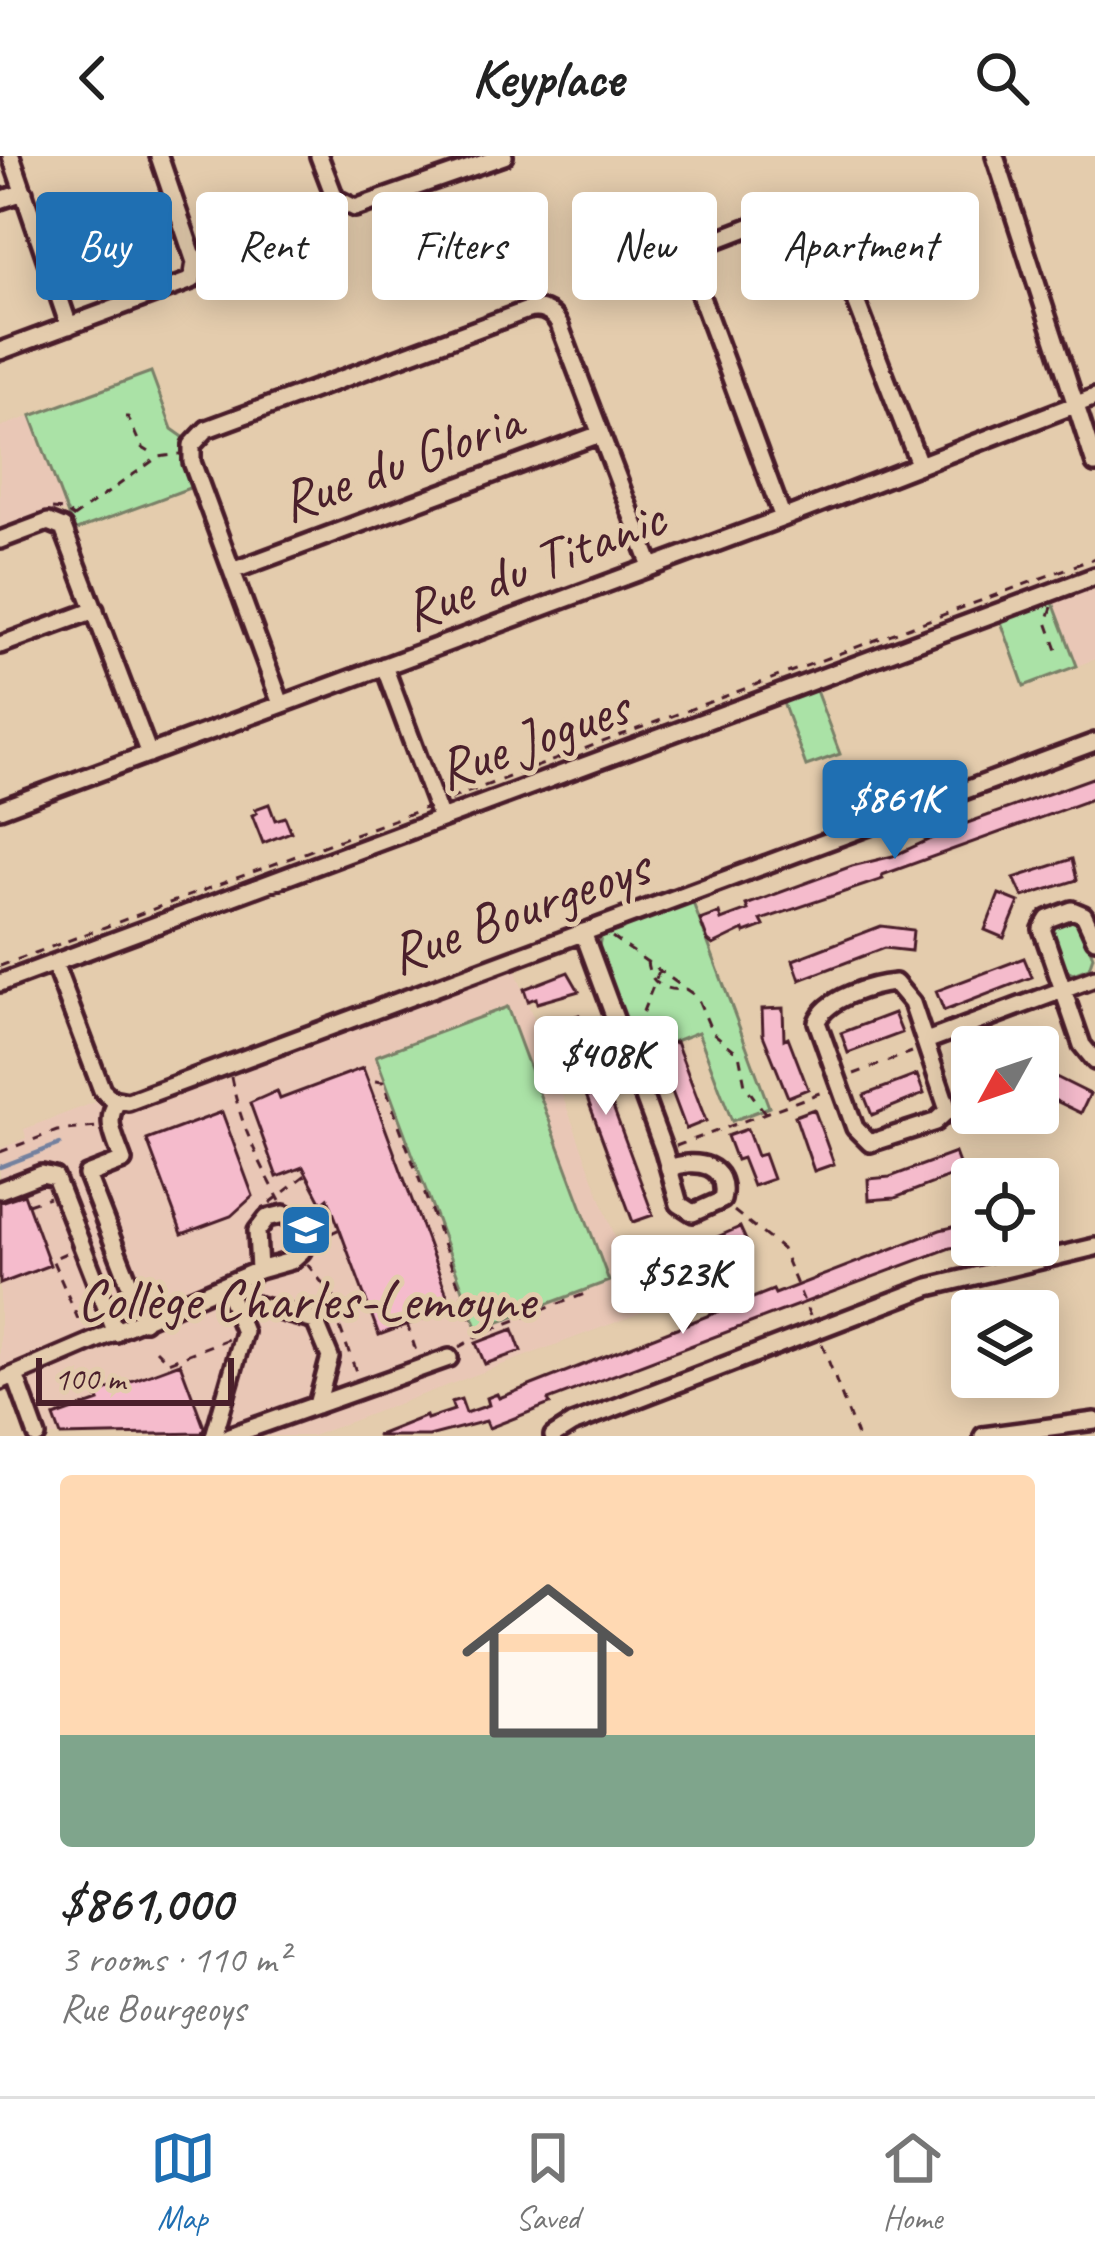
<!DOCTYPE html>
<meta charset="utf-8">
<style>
body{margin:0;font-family:Caveat,sans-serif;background:#f2f2f2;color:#222;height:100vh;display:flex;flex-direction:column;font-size:45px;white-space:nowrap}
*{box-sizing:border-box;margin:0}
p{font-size:39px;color:#767676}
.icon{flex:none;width:66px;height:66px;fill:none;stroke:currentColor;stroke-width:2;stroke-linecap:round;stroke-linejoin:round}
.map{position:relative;height:1280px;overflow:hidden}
.details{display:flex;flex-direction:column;background:#fff;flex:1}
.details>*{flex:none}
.top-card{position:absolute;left:36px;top:36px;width:1023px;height:108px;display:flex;gap:24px}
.needle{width:78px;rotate:230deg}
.buttons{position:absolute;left:951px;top:870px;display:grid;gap:24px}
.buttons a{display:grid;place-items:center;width:108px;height:108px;border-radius:12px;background:#fff;box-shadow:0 6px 30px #0003;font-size:60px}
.scale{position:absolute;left:36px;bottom:30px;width:198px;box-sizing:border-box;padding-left:12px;border:6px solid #4a1f2b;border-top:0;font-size:33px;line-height:42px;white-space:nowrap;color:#4a1f2b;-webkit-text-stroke:9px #e4ccad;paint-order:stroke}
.price{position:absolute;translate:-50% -102px;padding:0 27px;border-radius:12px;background:#fff;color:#222;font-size:39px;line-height:78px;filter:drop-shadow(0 3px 6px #0008)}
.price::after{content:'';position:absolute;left:50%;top:72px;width:36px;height:27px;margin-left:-18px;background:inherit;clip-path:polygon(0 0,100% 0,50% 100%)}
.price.on{background:#1f6fb2;color:#fff}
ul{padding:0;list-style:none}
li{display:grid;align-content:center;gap:24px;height:636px;padding:0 60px}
li span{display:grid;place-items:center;height:372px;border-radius:12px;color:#555}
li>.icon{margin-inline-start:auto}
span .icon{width:216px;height:216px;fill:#fffc;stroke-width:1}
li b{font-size:51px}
.tag{padding:0 42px;border-radius:12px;background:#fff;box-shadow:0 6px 30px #0003;font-size:42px;line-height:108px}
.tag.on{background:#1f6fb2;color:#fff}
header{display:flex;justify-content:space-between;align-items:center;height:156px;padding:0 60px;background:#fff;font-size:54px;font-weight:600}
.tab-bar{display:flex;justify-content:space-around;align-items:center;height:168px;border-top:3px solid #e0e0e0;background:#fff;font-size:33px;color:#767676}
.tab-bar a{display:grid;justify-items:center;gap:6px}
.tab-bar .on{color:#1f6fb2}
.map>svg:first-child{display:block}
</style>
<header><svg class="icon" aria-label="back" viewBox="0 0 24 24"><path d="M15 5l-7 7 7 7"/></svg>Keyplace<svg class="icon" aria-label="search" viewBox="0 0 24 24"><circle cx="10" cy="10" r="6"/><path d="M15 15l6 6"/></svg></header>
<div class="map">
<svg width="1095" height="1280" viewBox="0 0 1095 1280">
<rect width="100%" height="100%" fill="#e4ccad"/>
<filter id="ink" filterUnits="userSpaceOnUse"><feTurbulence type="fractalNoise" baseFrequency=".00833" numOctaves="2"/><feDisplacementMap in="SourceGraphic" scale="24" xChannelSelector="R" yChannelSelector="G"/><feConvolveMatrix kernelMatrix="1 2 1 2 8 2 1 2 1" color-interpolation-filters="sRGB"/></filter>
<g filter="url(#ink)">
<path fill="#e9c7b6" d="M 31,260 L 67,356 L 51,356 L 0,377 L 0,271 Z
M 1095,428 L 1095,503 L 1077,510 L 1052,444 Z
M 514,810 L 643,1156 L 312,1280 L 32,1280 L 7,1215 L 0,1217 L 0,993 L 26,982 L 24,973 L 101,944 L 115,952 L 131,952 Z"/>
<path fill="#aae2a6" stroke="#7a8068" stroke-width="3" d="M 151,216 L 172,273 L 186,283 L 182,301 L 192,331 L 74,375 L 31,260 Z
M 1052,444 L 1077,510 L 1024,530 L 1000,463 Z
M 815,532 L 840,598 L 806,610 L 782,544 Z
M 692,744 L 769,951 L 732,965 L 698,876 L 637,900 L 598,795 L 601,780 L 607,776 Z
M 1069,763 L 1081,769 L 1093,800 L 1089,812 L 1073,818 C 1058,814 1048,785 1053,770 Z
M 507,851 L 609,1125 L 478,1174 L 376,900 Z"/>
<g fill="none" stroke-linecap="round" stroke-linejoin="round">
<path stroke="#73819f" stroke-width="4.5" d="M 0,1011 L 60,988"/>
</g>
<path fill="#f5bbcc" stroke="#4a1f2b" stroke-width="3" d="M 1095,621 L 1095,642 L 882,719 L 883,723 L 761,764 L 764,770 L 745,777 L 744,774 L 713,789 L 708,785 L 700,764 L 719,757 L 721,764 L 748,754 L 746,749 L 852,710 L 893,700 L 959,670 Z
M 269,648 L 275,664 L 285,661 L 291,676 L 263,687 L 252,659 L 257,657 L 255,653 Z
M 1072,703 L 1077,724 L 1023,741 L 1014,722 Z
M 999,738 L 1019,746 L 1004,782 L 985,774 Z
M 881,770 L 913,774 L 911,795 L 884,792 L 800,824 L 793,804 Z
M 1024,802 L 1032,821 L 944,855 L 936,835 Z
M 568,816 L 579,835 L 537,847 L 536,842 L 528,845 L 524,833 Z
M 783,852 L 784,883 L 788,881 L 808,933 L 788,941 L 763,879 L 762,853 Z
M 894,857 L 902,877 L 848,897 L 841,877 Z
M 579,859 L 653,1059 L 633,1066 L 559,866 Z
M 676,886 L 706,965 L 686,973 L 656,893 Z
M 363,912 L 452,1152 L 379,1179 L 328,1042 L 322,1047 L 303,1011 L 277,1021 L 250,947 L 277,935 L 280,943 Z
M 917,919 L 924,938 L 872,959 L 864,939 Z
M 1056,921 L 1090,938 L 1081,957 L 1046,940 Z
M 814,953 L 834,1008 L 814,1015 L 795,960 Z
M 222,956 L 253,1040 L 231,1060 L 182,1078 L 147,984 Z
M 747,973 L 757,1000 L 764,998 L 773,1023 L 753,1030 L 742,1002 L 736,1004 L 727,980 Z
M 955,997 L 962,1016 L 895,1042 L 869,1044 L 868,1023 L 890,1021 Z
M 24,1038 L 50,1109 L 0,1128 L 0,1046 Z
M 966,1068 L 972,1089 L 950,1092 L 774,1158 L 548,1244 L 550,1248 L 507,1265 L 489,1272 L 486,1265 L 429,1280 L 376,1280 L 426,1260 L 427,1263 L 454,1254 L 451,1246 L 461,1243 L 466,1257 L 489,1249 L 487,1242 L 497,1238 L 499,1242 L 773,1134 L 775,1138 L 940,1074 Z
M 740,1071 L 749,1091 L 715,1106 L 706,1086 Z
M 513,1173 L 521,1195 L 485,1208 L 476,1187 Z
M 180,1207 L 204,1271 L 202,1277 L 61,1280 L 54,1261 L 99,1245 L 96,1238 Z"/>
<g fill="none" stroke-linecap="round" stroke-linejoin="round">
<g stroke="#4a1f2b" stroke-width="24">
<path id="minor" d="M 11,0 L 69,170
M 319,0 L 335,42 L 355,52 L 504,0
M 995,0 L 1095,308
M 0,44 L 24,36
M 0,195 L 192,124 L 195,106 L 159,0
M 783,362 L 692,117 L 695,98 L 708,87 L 796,53 L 808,53 L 823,60 L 919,308
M 0,384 L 48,366 L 63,372 L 149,598
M 232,415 L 600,278
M 0,489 L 95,454
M 384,510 L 441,663
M 281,548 L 192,306 L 192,289 L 207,273 L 525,155 C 539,150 552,155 559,168 L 651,410
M 0,653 L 783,362 L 1095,241
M 583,776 L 664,995 L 679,1048 L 693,1057 L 722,1044 C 730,1008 696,1002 669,1012
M 1095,783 L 1084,759 L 1072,754 L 1048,763 L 1042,773 L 1082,889 L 1095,905
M 54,807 L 102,934 L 112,943 L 128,946 L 1095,586
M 0,827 L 1095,420
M 895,827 L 912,847 L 948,954 L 935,966 L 870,987 L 855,972 L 817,866 C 826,842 871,829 895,827 Z
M 926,885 L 1095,822
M 118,945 C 103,964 116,984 123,1005 L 87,1019 L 144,1165
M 0,1034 L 42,1018 L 55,1021 L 116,1177
M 284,1058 L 303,1073 L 302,1095 L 291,1105 L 259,1114 L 257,1075 L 267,1062 Z
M 236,1154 L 256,1149 L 315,1165 L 330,1201 L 317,1249
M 15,1219 L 37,1280
M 0,1225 L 259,1114
M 214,1280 L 244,1176 L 226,1131
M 229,1280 L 449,1202
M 553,1280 L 572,1268 L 929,1131 L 1095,1091
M 983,1280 L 1095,1265"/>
</g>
<path stroke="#4a1f2b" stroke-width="3" stroke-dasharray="9 9" stroke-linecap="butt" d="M 125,261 L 128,261 L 141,291 L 156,300
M 52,353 L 65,354 L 74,362
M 72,362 L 158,301 L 181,298
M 1052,451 L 1047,466 L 1057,494
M 450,643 L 1095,402
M 612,781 L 697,841 L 712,876 L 739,898 L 745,929 L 765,957
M 647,805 C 649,828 665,836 686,833
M 0,810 L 425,652
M 636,873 L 659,815
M 854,918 L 912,896
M 231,921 C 241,971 257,1001 280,1045
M 375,925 L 383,926 L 478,1181
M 676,990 L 825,935
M 0,996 L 57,975 L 97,971
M 270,1047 L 307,1018
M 28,1048 L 49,1041
M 734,1055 L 782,1093 L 810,1160
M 306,1060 L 329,1044
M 314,1085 L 340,1073
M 66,1097 L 52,1103 L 78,1163
M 307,1108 L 336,1144
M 333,1153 L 338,1142 L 349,1149
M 335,1154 L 366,1143
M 334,1155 L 358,1221
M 407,1168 L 418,1201
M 822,1188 L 857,1280
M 459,1191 L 490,1174 L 590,1136
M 156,1194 L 168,1206 L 228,1183
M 102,1223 L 107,1234"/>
<use href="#minor" stroke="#e4ccad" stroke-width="15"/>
</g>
</g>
<defs>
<g id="school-square" transform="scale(2.7)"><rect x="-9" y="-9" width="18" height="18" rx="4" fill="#1f6fb2" stroke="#e4ccad"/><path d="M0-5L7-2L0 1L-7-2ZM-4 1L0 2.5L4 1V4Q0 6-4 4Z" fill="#fff"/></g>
</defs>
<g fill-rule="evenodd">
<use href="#school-square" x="306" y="1074"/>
</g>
<g text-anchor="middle" stroke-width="10" stroke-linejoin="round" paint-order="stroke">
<g font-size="57" fill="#4a1f2b" stroke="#e4ccad">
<text transform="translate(400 304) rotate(-20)" y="20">Rue du Gloria</text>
<text transform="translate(533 407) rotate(-21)" y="20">Rue du Titanic</text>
<text transform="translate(532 581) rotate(-20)" y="20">Rue Jogues</text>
<text transform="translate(518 753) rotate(-20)" y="20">Rue Bourgeoys</text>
</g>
<g font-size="57" fill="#4a1f2b" stroke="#e4ccad">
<text x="306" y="1163">Collège Charles-Lemoyne</text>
</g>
</g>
</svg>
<div class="buttons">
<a><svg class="needle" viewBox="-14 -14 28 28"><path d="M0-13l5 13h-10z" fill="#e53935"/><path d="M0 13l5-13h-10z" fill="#767676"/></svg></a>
<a><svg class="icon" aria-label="locate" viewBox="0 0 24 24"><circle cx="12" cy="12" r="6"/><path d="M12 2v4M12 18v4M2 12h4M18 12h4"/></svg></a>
<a><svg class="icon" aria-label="layers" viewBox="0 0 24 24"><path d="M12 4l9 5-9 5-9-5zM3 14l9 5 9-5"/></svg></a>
</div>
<div class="scale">100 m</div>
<b class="price on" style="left:895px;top:706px">$861K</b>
<b class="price" style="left:606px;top:962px">$408K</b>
<b class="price" style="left:683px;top:1181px">$523K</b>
<div class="top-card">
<a class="tag on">Buy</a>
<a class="tag">Rent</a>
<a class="tag">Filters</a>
<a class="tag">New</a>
<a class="tag">Apartment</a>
</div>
</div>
<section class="details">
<ul>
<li><span style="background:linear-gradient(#ffd9b3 70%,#7fa58c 0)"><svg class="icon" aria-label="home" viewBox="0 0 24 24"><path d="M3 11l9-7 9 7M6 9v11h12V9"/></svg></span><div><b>$861,000</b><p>3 rooms · 110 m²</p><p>Rue Bourgeoys</p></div></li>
</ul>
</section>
<nav class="tab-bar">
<a class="on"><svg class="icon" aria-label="map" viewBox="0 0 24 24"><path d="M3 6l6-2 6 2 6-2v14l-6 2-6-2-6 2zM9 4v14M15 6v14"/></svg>Map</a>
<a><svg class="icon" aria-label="saved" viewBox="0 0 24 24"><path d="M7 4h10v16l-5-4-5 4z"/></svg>Saved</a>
<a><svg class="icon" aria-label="home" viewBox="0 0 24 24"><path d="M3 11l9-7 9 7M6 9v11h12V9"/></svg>Home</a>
</nav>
